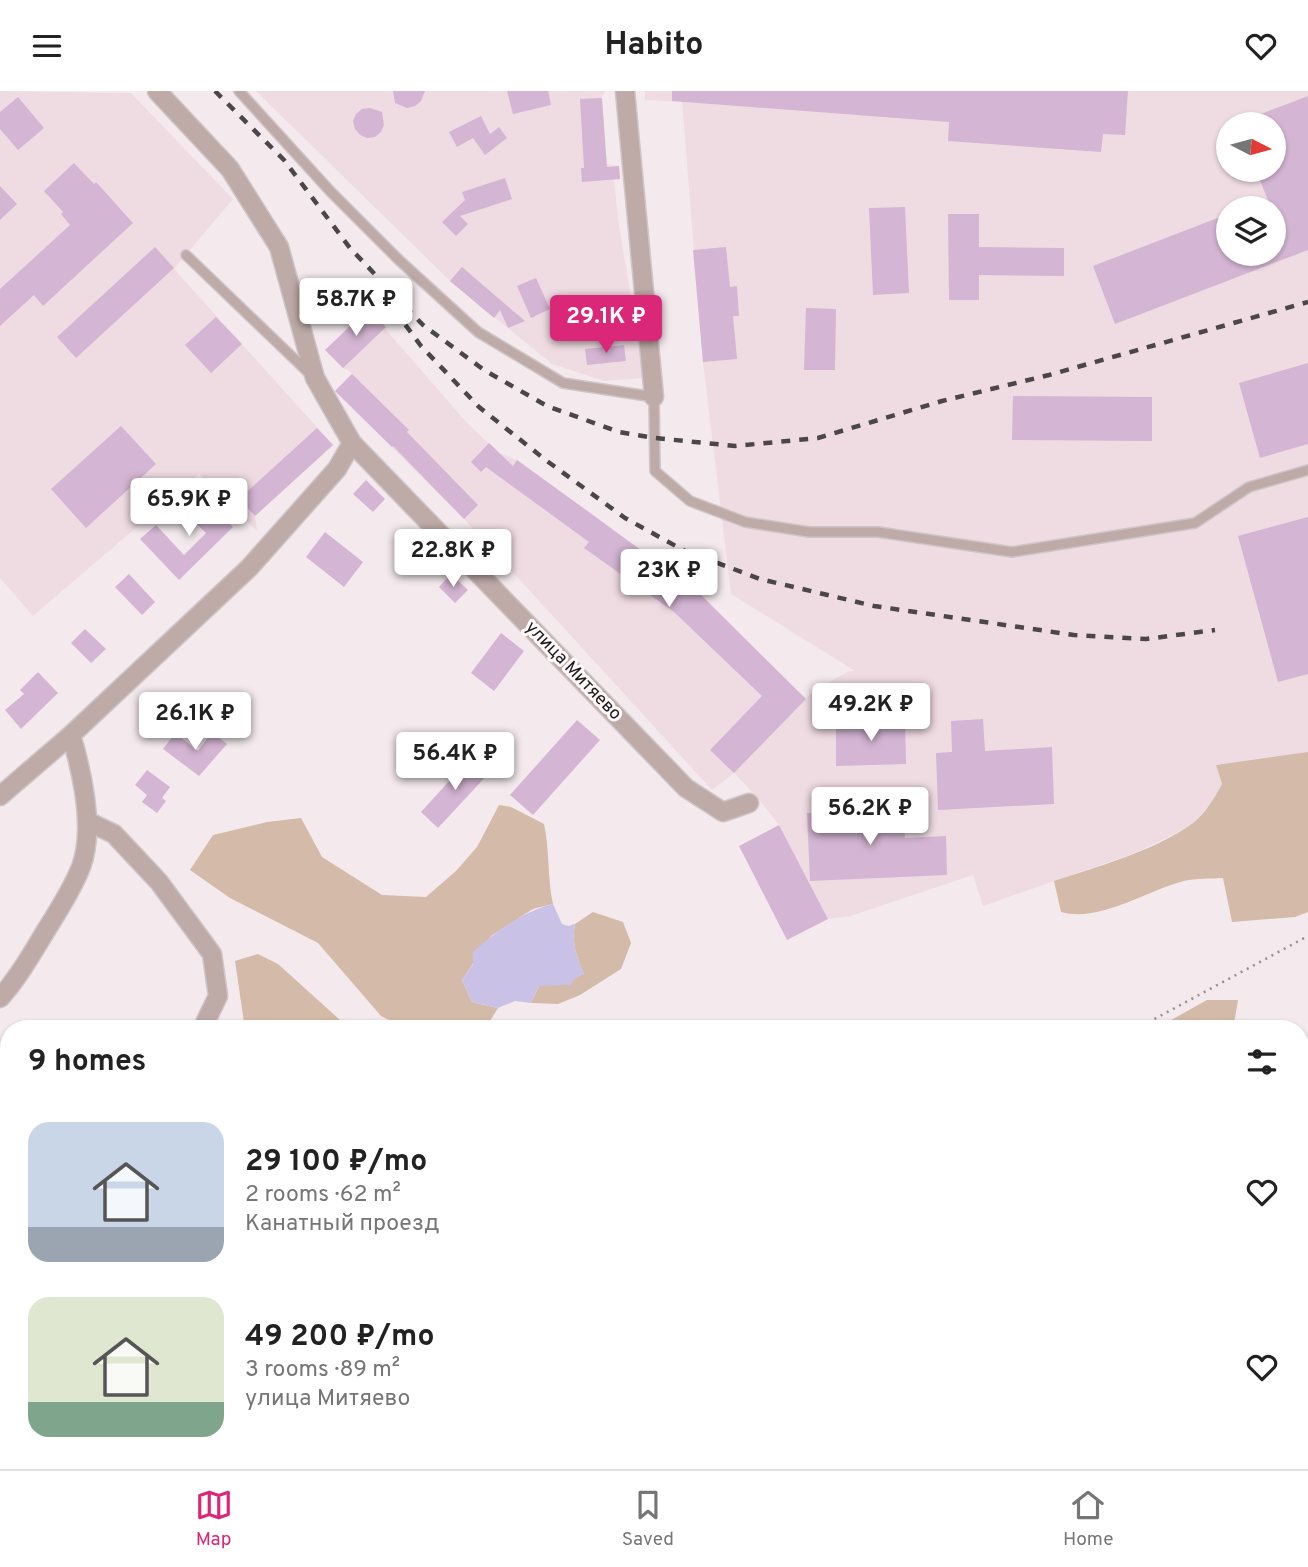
<!DOCTYPE html>
<meta charset="utf-8">
<style>
body{margin:0;font-family:Overpass,sans-serif;background:#f6f6f6;color:#222;height:100vh;display:flex;flex-direction:column;font-size:26px;white-space:nowrap}
*{box-sizing:border-box;margin:0}
p{font-size:23px;color:#767676}
.icon{flex:none;width:38px;height:38px;fill:none;stroke:currentColor;stroke-width:2;stroke-linecap:round;stroke-linejoin:round}
.map{position:relative;flex:1;overflow:hidden}
.panel{position:absolute;left:0px;top:929px;width:1309px;height:450px;display:flex;flex-direction:column;background:#fff;border-radius:28px 28px 0 0;box-shadow:0 2px 5px #0004}
.panel>*{flex:none}
.needle{width:46px;rotate:96deg}
.tools{position:absolute;left:1216px;top:21px;display:grid;gap:14px}
.tools a{display:grid;place-items:center;width:70px;height:70px;border-radius:50%;background:#fff;box-shadow:0 2px 5px #0004;font-size:35px}
.price{position:absolute;translate:-50% -60px;padding:0 16px;border-radius:7px;background:#fff;color:#222;font-size:23px;line-height:46px;filter:drop-shadow(0 2px 4px #0008)}
.price::after{content:'';position:absolute;left:50%;top:42px;width:21px;height:16px;margin-left:-10px;background:inherit;clip-path:polygon(0 0,100% 0,50% 100%)}
.price.selected{background:#db2777;color:#fff}
ul{padding:0;list-style:none}
li{display:flex;align-items:center;gap:21px;height:175px;padding:0 28px}
li span{display:grid;place-items:center;flex:none;width:196px;height:140px;border-radius:21px;color:#555}
li>.icon{margin-inline-start:auto}
span .icon{width:84px;height:84px;fill:#fffc;stroke-width:1}
li b{font-size:30px}
h2{display:flex;justify-content:space-between;align-items:center;height:84px;padding:0 28px;font-size:30px}
header{display:flex;justify-content:space-between;align-items:center;height:91px;padding:0 28px;background:#fff;font-size:32px;font-weight:700}
.menu{display:flex;justify-content:space-around;align-items:center;height:98px;border-top:2px solid #e0e0e0;background:#fff;font-size:19px;color:#767676}
.menu a{display:grid;justify-items:center;gap:4px}
.menu .selected{color:#db2777}
.map>svg:first-child{display:block}
</style>
<header><svg class="icon" aria-label="menu" viewBox="0 0 24 24"><path d="M4 6h16M4 12h16M4 18h16"/></svg>Habito<svg class="icon" aria-label="heart" viewBox="0 0 24 24"><path d="M12 20l-8-8c-3-5 5-10 8-4 3-6 11-1 8 4z"/></svg></header>
<div class="map">
<svg width="1308" height="1378" viewBox="0 0 1308 1378">
<rect width="100%" height="100%" fill="#f4eaed"/>
<path fill="#efdce2" fill-rule="evenodd" d="M 0,0 L 131,2 L 233,108 L 174,178 L 333,354 L 255,425 L 257,440 L 199,383 L 33,525 L 0,487 Z
M 256,0 L 605,0 L 602,7 L 606,73 L 619,75 L 620,88 L 614,89 L 618,127 L 644,287 L 604,290 L 552,273 L 450,190 Z
M 645,0 L 1308,0 L 1308,661 L 1216,674 L 1222,693 L 1212,711 L 1191,735 L 1135,762 L 983,815 L 973,784 L 851,825 L 828,828 L 779,734 L 757,706 L 734,682 L 712,699 L 464,428 L 335,300 L 352,282 L 343,277 L 325,259 L 368,218 L 468,333 L 499,362 L 517,369 L 602,430 L 806,607 L 822,595 L 849,580 L 855,580 L 731,503 L 703,271 L 682,11 L 645,9 ZM 1228,33 L 1274,33 L 1274,79 L 1228,79 ZM 1228,117 L 1274,117 L 1274,163 L 1228,163 Z"/>
<path fill="#d4baa8" d="M 1308,661 L 1308,821 L 1295,826 L 1232,831 L 1223,787 C 1210,788 1196,787 1184,790 C 1147,799 1100,832 1061,821 L 1054,790 C 1099,775 1148,762 1189,735 C 1203,726 1214,708 1222,693 L 1216,674 Z
M 499,714 L 511,716 L 544,733 C 550,760 547,786 553,813 L 533,818 L 491,845 L 462,889 L 472,911 L 498,917 L 485,938 L 408,938 L 381,925 L 318,852 L 230,807 L 190,779 L 213,744 L 267,731 L 301,727 L 322,766 L 382,804 L 426,806 L 456,780 L 477,756 Z
M 593,821 L 623,831 L 631,852 L 621,878 L 580,904 L 558,913 L 531,912 L 539,895 L 584,883 C 577,867 571,851 575,833 Z
M 258,863 L 278,873 L 350,938 L 245,938 L 235,870 Z
M 1207,909 L 1238,909 L 1233,938 L 1155,938 Z
M 1308,1119 L 1308,1368 L 1294,1378 L 393,1378 L 404,1370 L 1300,1370 L 1300,1121 Z"/>
<path fill="#cac1e7" d="M 553,813 L 562,833 L 568,835 L 575,833 C 571,851 577,867 584,883 L 576,887 L 570,894 L 539,895 L 531,912 L 515,910 L 498,917 L 472,911 L 462,889 L 473,873 L 473,861 C 497,840 522,821 553,813 Z"/>
<path fill="#d4b5d3" d="M 393,0 L 425,0 L 421,10 L 415,15 L 407,17 L 395,12 Z
M 507,0 L 548,0 L 551,14 L 513,23 Z
M 672,0 L 1128,0 L 1125,44 L 1103,43 L 1101,61 L 948,50 L 949,31 L 672,10 Z
M 1308,5 L 1308,159 L 1115,233 L 1093,175 L 1228,123 L 1228,163 L 1274,163 L 1274,117 L 1271,117 L 1256,79 L 1274,79 L 1274,33 L 1237,32 Z
M 18,6 L 44,37 L 18,59 L 0,38 L 0,21 Z
M 602,7 L 607,76 L 619,75 L 620,88 L 582,91 L 581,77 L 584,77 L 580,8 Z
M 370,17 L 382,21 L 384,34 L 381,41 L 375,46 L 367,47 L 360,44 L 355,38 L 353,30 L 356,23 L 362,18 Z
M 481,25 L 490,43 L 499,36 L 507,47 L 485,64 L 473,47 L 457,56 L 449,41 Z
M 74,72 L 94,93 L 96,91 L 133,132 L 43,215 L 34,204 L 0,235 L 0,198 L 70,134 L 61,123 L 63,121 L 44,100 Z
M 505,87 L 512,108 L 460,125 L 468,133 L 456,145 L 442,131 L 465,109 L 462,101 Z
M 0,95 L 17,113 L 0,129 Z
M 905,116 L 909,202 L 873,204 L 869,117 Z
M 948,123 L 979,123 L 979,156 L 1064,157 L 1064,185 L 979,184 L 979,209 L 949,209 Z
M 155,156 L 174,177 L 76,267 L 57,246 Z
M 726,156 L 730,196 L 737,195 L 739,225 L 733,225 L 737,268 L 703,271 L 693,159 Z
M 462,176 L 505,213 L 525,230 L 508,237 L 500,219 L 494,227 L 450,190 Z
M 536,187 L 550,218 L 531,227 L 517,195 Z
M 806,217 L 836,218 L 835,279 L 804,279 Z
M 368,218 L 386,236 L 343,277 L 325,259 Z
M 216,226 L 242,253 L 211,282 L 185,254 Z
M 624,254 L 626,270 L 587,274 L 585,258 Z
M 1308,272 L 1308,353 L 1260,367 L 1239,292 Z
M 352,283 L 409,339 L 407,341 L 478,414 L 464,428 L 393,355 L 392,356 L 336,301 L 335,300 Z
M 1013,305 L 1152,306 L 1152,350 L 1012,349 Z
M 121,335 L 156,373 L 86,437 L 51,398 Z
M 317,337 L 333,354 L 255,425 L 239,408 Z
M 489,352 L 513,375 L 517,369 L 696,499 L 806,608 L 734,682 L 710,659 L 762,605 L 674,521 L 584,457 L 589,451 L 486,376 L 481,381 L 471,371 Z
M 366,389 L 385,408 L 373,421 L 353,403 Z
M 200,403 L 233,436 L 179,489 L 140,448 L 156,434 L 184,464 L 206,442 L 183,420 Z
M 1308,426 L 1308,583 L 1278,591 L 1238,445 Z
M 325,441 L 363,471 L 344,496 L 306,466 Z
M 129,483 L 155,511 L 142,524 L 115,496 Z
M 451,483 L 468,499 L 455,512 L 439,496 Z
M 85,538 L 106,558 L 91,572 L 71,552 Z
M 501,542 L 524,560 L 494,600 L 471,582 Z
M 38,581 L 58,602 L 21,638 L 5,619 L 24,603 L 20,599 Z
M 983,628 L 985,660 L 1052,656 L 1054,713 L 938,719 L 936,662 L 952,661 L 951,630 Z
M 577,629 L 600,649 L 533,724 L 510,704 Z
M 905,630 L 906,673 L 836,675 L 836,631 Z
M 212,641 L 227,653 L 199,685 L 163,658 L 175,642 L 198,660 Z
M 472,665 L 490,681 L 438,737 L 421,721 Z
M 147,679 L 170,696 L 162,707 L 166,710 L 157,722 L 142,711 L 147,704 L 135,694 Z
M 904,718 L 905,747 L 946,745 L 947,784 L 810,790 L 807,722 Z
M 779,734 L 828,828 L 787,849 L 739,755 Z"/>
<g fill="none" stroke-linecap="round" stroke-linejoin="round">
<g stroke="#cdc5c7" stroke-width="12">
<path id="service" d="M 239,0 L 330,100 L 399,169 L 478,241 L 563,292 L 654,306 L 655,380 L 690,410 L 745,431 L 809,441 L 878,441 L 1012,461 L 1195,432 L 1249,396 L 1308,379
M 186,164 L 311,284"/>
</g>
<g stroke="#cdc5c7" stroke-width="21">
<path id="minor" d="M 625,0 L 654,306
M 352,352 L 686,697 L 723,721 L 749,712
M 0,705 L 71,644 L 249,477 L 337,378 L 352,352 L 315,287 L 279,156 L 230,78 L 157,0
M 87,730 L 114,743 L 159,791 L 212,863 L 218,905 L 202,938
M 0,907 C 18,887 31,864 45,841 C 58,820 72,799 81,776 C 95,738 82,681 71,644
M 0,1218 L 9,1225
M 0,1339 L 9,1335
M 60,1370 L 69,1378"/>
</g>
<path stroke="#958e90" stroke-width="2.5" stroke-dasharray="2 5" stroke-linecap="butt" d="M 1136,938 L 1308,845
M 1300,1187 L 1308,1188
M 562,1378 L 565,1370"/>
<use href="#service" stroke="#beaaa7" stroke-width="9"/>
<use href="#minor" stroke="#beaaa7" stroke-width="18"/>
<path stroke="#4b4647" stroke-width="4.5" stroke-dasharray="9 9" stroke-linecap="butt" d="M 215,0 L 284,69 L 350,157 L 423,234 L 484,279 L 547,315 L 619,341 L 655,347 L 735,355 L 818,347 L 942,310 L 1049,284 L 1308,211
M 384,205 L 421,255 L 479,316 L 547,370 L 625,427 L 683,459 L 760,488 L 874,515 L 1074,544 L 1146,548 L 1215,539"/>
</g>
<g text-anchor="middle" stroke-width="6" stroke-linejoin="round" paint-order="stroke">
<g font-size="18" fill="#1e1a1b" stroke="#fef8fa">
<text transform="translate(574 579) rotate(46)" y="6">улица Митяево</text>
</g>
</g>
</svg>
<div class="tools">
<a><svg class="needle" viewBox="-14 -14 28 28"><path d="M0-13l5 13h-10z" fill="#e53935"/><path d="M0 13l5-13h-10z" fill="#767676"/></svg></a>
<a><svg class="icon" aria-label="layers" viewBox="0 0 24 24"><path d="M12 4l9 5-9 5-9-5zM3 14l9 5 9-5"/></svg></a>
</div>
<b class="price" style="left:356px;top:247px">58.7K ₽</b>
<b class="price selected" style="left:606px;top:264px">29.1K ₽</b>
<b class="price" style="left:189px;top:447px">65.9K ₽</b>
<b class="price" style="left:453px;top:498px">22.8K ₽</b>
<b class="price" style="left:669px;top:518px">23K ₽</b>
<b class="price" style="left:871px;top:652px">49.2K ₽</b>
<b class="price" style="left:195px;top:661px">26.1K ₽</b>
<b class="price" style="left:455px;top:701px">56.4K ₽</b>
<b class="price" style="left:870px;top:756px">56.2K ₽</b>
<section class="panel">
<h2>9 homes<svg class="icon" aria-label="filters" viewBox="0 0 24 24"><path d="M4 7h16M4 17h16"/><circle cx="9" cy="7" r="2"/><circle cx="15" cy="17" r="2"/></svg></h2>
<ul>
<li><span style="background:linear-gradient(#c9d6e8 75%,#9aa5b1 0)"><svg class="icon" aria-label="home" viewBox="0 0 24 24"><path d="M3 11l9-7 9 7M6 9v11h12V9"/></svg></span><div><b>29 100 ₽/mo</b><p>2 rooms · 62 m²</p><p>Канатный проезд</p></div><svg class="icon" aria-label="heart" viewBox="0 0 24 24"><path d="M12 20l-8-8c-3-5 5-10 8-4 3-6 11-1 8 4z"/></svg></li>
<li><span style="background:linear-gradient(#dfe7d0 75%,#7fa58c 0)"><svg class="icon" aria-label="home" viewBox="0 0 24 24"><path d="M3 11l9-7 9 7M6 9v11h12V9"/></svg></span><div><b>49 200 ₽/mo</b><p>3 rooms · 89 m²</p><p>улица Митяево</p></div><svg class="icon" aria-label="heart" viewBox="0 0 24 24"><path d="M12 20l-8-8c-3-5 5-10 8-4 3-6 11-1 8 4z"/></svg></li>
</ul>
</section>
</div>
<nav class="menu">
<a class="selected"><svg class="icon" aria-label="map" viewBox="0 0 24 24"><path d="M3 6l6-2 6 2 6-2v14l-6 2-6-2-6 2zM9 4v14M15 6v14"/></svg>Map</a>
<a><svg class="icon" aria-label="saved" viewBox="0 0 24 24"><path d="M7 4h10v16l-5-4-5 4z"/></svg>Saved</a>
<a><svg class="icon" aria-label="home" viewBox="0 0 24 24"><path d="M3 11l9-7 9 7M6 9v11h12V9"/></svg>Home</a>
</nav>
